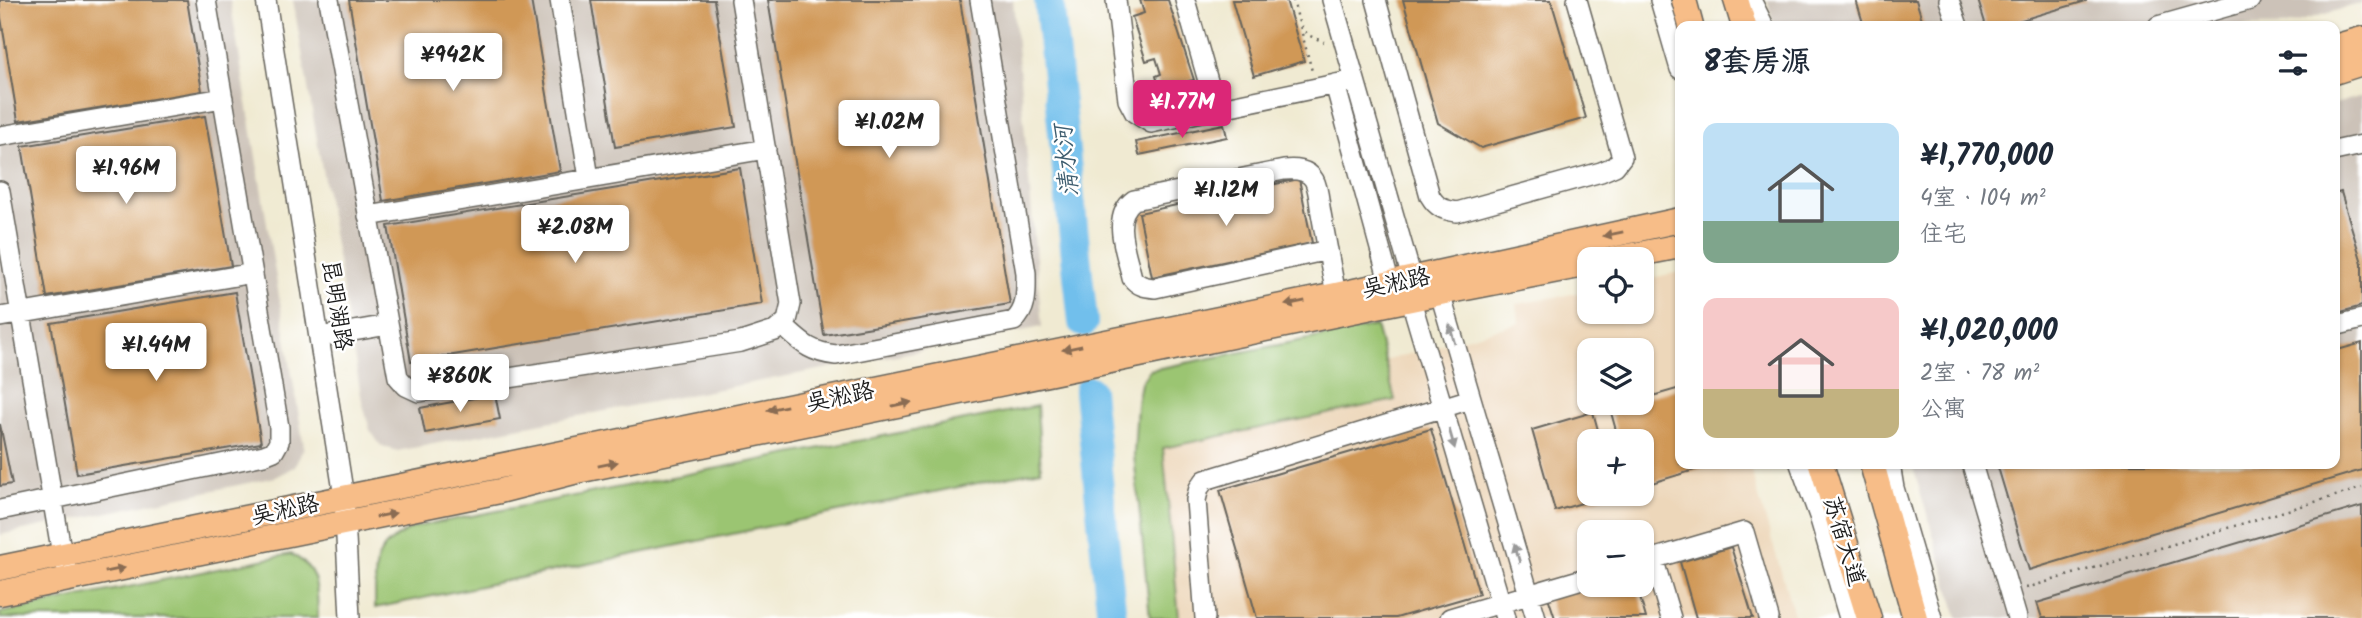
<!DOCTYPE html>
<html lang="zh">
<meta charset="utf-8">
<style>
body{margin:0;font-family:Kalam,"LXGW WenKai TC",sans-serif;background:#f2f2f3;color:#1f2937;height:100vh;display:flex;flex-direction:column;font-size:26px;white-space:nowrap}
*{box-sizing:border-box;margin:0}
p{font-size:23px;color:#747a83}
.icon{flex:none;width:38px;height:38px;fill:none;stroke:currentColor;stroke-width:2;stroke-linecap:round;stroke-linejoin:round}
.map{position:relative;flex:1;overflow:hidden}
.sheet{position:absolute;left:1675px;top:21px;width:665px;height:448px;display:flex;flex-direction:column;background:#fff;border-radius:14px;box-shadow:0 2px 5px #0004}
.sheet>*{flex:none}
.tools{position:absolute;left:1577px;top:247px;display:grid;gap:14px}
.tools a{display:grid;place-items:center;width:77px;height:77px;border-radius:14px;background:#fff;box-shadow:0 2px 5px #0004;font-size:35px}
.price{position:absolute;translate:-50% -60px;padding:0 16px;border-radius:7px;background:#fff;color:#222;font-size:23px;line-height:46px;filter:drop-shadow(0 2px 4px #0008)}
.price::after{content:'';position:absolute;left:50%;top:42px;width:21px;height:16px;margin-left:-10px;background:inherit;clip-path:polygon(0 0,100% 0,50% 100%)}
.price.current{background:#db2777;color:#fff}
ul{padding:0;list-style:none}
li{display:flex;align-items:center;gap:21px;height:175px;padding:0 28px}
li span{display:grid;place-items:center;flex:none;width:196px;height:140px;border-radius:14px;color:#555}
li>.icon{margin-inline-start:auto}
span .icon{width:84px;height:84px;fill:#fffc;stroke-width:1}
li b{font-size:30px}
h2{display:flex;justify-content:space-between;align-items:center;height:84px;padding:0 28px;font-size:30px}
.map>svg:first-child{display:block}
</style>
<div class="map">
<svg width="2362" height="618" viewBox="0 0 2362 618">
<rect width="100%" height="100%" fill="#fff"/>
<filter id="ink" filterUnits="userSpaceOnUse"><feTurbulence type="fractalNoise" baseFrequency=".0143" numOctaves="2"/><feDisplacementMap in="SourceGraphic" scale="14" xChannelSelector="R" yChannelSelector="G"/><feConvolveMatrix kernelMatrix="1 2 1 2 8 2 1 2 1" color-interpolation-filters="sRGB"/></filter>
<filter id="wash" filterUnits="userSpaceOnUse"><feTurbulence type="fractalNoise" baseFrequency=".00686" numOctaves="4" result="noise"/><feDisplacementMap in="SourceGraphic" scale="28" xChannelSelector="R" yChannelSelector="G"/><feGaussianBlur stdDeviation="1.57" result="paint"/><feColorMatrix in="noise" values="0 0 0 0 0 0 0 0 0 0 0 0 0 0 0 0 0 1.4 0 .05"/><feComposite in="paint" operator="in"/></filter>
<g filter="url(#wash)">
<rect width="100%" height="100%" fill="#f0ead2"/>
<path fill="#edd7ba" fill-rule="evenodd" d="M 1680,272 L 1680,464 L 1749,464 L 1795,618 L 1179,618 L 1163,448 L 1395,400 L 1384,361 L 1519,323 L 1517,304 L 1589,291 L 1589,312 L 1642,312 L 1642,280 ZM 1589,350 L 1642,350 L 1642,402 L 1589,402 ZM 1589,441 L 1642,441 L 1642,494 L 1589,494 ZM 1589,532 L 1642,532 L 1642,584 L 1589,584 Z"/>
<path fill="#ccc2b8" d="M 0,0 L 230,0 L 304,447 L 295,466 L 276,477 L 0,535 Z
M 293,0 L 1013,0 L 1042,327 L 397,451 L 381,446 L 370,430 L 362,401 Z
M 1767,0 L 2362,0 L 2362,3 L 2284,26 L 1774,26 Z
M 2362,96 L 2362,618 L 1958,618 L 1912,464 L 2334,464 L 2335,104 Z"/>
<path fill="#9bc572" stroke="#5c7047" stroke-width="2" d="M 1376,326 L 1395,400 L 1163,448 L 1179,618 L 1150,618 L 1134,455 L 1137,404 L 1141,383 L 1150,370 Z
M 1037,406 L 1041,470 L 375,608 C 376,563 369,548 415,527 Z
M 291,554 C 320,569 317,589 318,618 L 0,618 L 0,613 Z"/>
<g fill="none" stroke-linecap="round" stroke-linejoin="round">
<path stroke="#71bfec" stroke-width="30" d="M 1049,0 L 1083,322
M 1089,391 L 1112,618"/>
</g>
<g id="blocks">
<path fill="#d09857" d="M 0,0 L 187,0 L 202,91 L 18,121 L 0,12 Z
M 349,0 L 531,0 L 560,171 L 383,201 Z
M 591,0 L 714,0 L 736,127 L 615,147 Z
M 768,0 L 960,0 L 1010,304 L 824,335 Z
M 1140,0 L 1168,0 L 1194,80 L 1189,81 L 1191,87 L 1162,97 L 1156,76 L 1161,74 L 1156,58 L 1146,61 L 1132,17 L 1144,13 Z
M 1232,0 L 1286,0 L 1304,61 L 1254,76 Z
M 1403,0 L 1551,0 L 1586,118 L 1481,148 L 1438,123 Z
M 1856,0 L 1916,0 L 1924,26 L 1864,26 Z
M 1978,0 L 2086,0 L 2086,1 L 2001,26 L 1986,26 Z
M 205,116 L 231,266 L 47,297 L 22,146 Z
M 1224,124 L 1227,137 L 1139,155 L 1136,142 Z
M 740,168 L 762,304 L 411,362 L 388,226 Z
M 1299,179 L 1312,243 L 1152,277 L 1139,213 Z
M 2341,192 L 2362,263 L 2362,306 L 2334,314 L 2334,194 Z
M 235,292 L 261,443 L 77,474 L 51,323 Z
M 2362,343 L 2362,470 L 2029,570 L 1997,464 L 2334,464 L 2334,351 Z
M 1680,388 L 1680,464 L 1707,464 L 1708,466 L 1642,486 L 1642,441 L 1619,441 L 1610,409 L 1630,402 L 1642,402 L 1642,399 Z
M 495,394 L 500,419 L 425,433 L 420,408 Z
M 1593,412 L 1601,441 L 1589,441 L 1589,494 L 1612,494 L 1555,511 L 1532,430 Z
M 0,424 L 12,484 L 0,486 Z
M 1431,429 L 1479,594 L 1396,618 L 1257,618 L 1220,490 Z
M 2362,506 L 2362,618 L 2042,618 L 2037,603 Z
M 1731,547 L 1753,618 L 1696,618 L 1680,562 Z
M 1588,584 L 1636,584 L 1646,618 L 1555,618 L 1548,597 Z"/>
</g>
</g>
<g filter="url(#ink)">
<use href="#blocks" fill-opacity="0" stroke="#66645c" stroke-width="2"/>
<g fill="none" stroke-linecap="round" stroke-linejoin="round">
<g stroke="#66645c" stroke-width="22">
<path id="minor" d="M 266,0 L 344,497 L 350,618
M 329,0 L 398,377 L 406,386 L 419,392 L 741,342 L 775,331 L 787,321 L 791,304 L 741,0
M 560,0 L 589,178
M 1116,0 L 1128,100 L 1135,113 L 1151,123 L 1216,109
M 1185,0 L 1216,109 L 1355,80
M 1332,0 L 1415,289
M 1376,0 L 1430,196 C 1437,208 1444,210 1457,212 L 1601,172 L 1615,166 L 1622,157 L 1577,0
M 1660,0 L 1680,69
M 1751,0 L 1764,26
M 1949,0 L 1958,26
M 2158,26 L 2250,0
M 1335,84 L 1393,296
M 0,136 L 223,98
M 2334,151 L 2362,145
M 0,191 L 62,555 L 67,568
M 368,216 L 766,149
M 1328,250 L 1155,288 C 1145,287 1138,286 1132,278 C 1127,254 1110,217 1134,200 L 1284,170 C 1295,169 1308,169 1314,180 C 1319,189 1319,203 1321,213 C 1326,240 1331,267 1336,295
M 1436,280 L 1536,618
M 1407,287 L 1505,618
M 0,317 L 253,273
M 782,325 C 802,343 809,352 836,355 L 1014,321 C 1028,308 1026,291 1026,273 L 980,0
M 2334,326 L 2362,319
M 319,337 L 388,325
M 1800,464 L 1819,516 L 1849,618
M 1890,464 L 1894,488 L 1932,618
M 1972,464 L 2017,618
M 0,510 L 264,455 L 274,451 L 279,442 L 279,427 L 206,0
M 1653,558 L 1671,618
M 1642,562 L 1744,532 L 1769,618
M 1205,618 L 1196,500 L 1199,488 L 1205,480 L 1471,399
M 1450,618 L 1589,577"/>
</g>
<g stroke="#66645c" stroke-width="27">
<path id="major" d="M 1684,0 L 1691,26
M 1736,0 L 1744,26
M 2334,47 L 2362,39
M 2334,72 L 2362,63
M 1614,259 L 1680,246
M 1821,464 L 1869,618
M 1872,464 L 1915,618
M 0,568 L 1336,295 L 1680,220
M 0,593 L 500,491 L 582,470 L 1440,293 L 1589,264"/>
</g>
<path stroke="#66645c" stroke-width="2.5" stroke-dasharray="2 5" stroke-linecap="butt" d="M 1293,0 L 1312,71
M 1301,26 L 1308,35 L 1324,42
M 2026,588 L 2362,488"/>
<use href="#minor" stroke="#fff" stroke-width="19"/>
<use href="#major" stroke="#f7bd88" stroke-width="24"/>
</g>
<defs><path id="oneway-solid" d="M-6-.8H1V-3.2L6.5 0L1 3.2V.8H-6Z" transform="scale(1.75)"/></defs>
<g fill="#8a6c52">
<use href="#oneway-solid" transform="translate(1613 234) rotate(168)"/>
<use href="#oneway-solid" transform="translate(1295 303) rotate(168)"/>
<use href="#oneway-solid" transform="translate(1072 348) rotate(168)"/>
<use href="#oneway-solid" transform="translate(902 404) rotate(-12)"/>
<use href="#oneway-solid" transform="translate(777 408) rotate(168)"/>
<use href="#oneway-solid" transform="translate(608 464) rotate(-12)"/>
<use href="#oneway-solid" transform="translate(386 515) rotate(-12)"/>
<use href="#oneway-solid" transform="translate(115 570) rotate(-11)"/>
</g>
<g fill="#999">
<use href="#oneway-solid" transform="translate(1452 334) rotate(-106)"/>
<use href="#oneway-solid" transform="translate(1452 439) rotate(74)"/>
<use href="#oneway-solid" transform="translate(1517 553) rotate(-106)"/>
</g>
</g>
<g text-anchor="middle" stroke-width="5" stroke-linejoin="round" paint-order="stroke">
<g font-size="23" fill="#1c1c1c" stroke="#fff">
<text transform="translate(1396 282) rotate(-12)" y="8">吴淞路</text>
<text transform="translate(338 305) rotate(81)" y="8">昆明湖路</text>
<text transform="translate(840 396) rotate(-12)" y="8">吴淞路</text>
<text transform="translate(285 509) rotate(-12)" y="8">吴淞路</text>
<text transform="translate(1845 541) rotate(73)" y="8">苏宿大道</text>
</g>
<g font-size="24" font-style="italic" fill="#3e5d6f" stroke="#fff">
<text transform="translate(1066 161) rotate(-96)" y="8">清水河</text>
</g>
</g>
</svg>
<div class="tools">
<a><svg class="icon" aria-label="locate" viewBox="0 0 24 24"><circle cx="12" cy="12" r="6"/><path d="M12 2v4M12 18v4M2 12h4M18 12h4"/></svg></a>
<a><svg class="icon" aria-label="layers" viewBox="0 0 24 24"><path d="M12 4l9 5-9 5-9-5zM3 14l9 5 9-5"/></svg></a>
<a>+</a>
<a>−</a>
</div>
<b class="price" style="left:453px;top:93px">¥942K</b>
<b class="price current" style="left:1182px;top:140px">¥1.77M</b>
<b class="price" style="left:889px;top:160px">¥1.02M</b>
<b class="price" style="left:126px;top:206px">¥1.96M</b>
<b class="price" style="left:1226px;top:228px">¥1.12M</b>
<b class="price" style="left:575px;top:265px">¥2.08M</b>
<b class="price" style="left:156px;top:383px">¥1.44M</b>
<b class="price" style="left:460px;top:414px">¥860K</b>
<section class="sheet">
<h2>8套房源<svg class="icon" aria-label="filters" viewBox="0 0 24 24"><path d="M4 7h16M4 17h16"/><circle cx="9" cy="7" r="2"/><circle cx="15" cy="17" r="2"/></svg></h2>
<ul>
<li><span style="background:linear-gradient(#bfe0f5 70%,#7fa58c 0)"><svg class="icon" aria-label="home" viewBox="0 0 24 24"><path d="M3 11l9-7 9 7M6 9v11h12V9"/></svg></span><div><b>¥1,770,000</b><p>4室 · 104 m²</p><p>住宅</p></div></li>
<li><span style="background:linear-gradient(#f6c9c9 65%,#c2b280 0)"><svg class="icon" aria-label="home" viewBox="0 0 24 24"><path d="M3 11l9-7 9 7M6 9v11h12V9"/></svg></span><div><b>¥1,020,000</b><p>2室 · 78 m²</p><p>公寓</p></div></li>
</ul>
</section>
</div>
